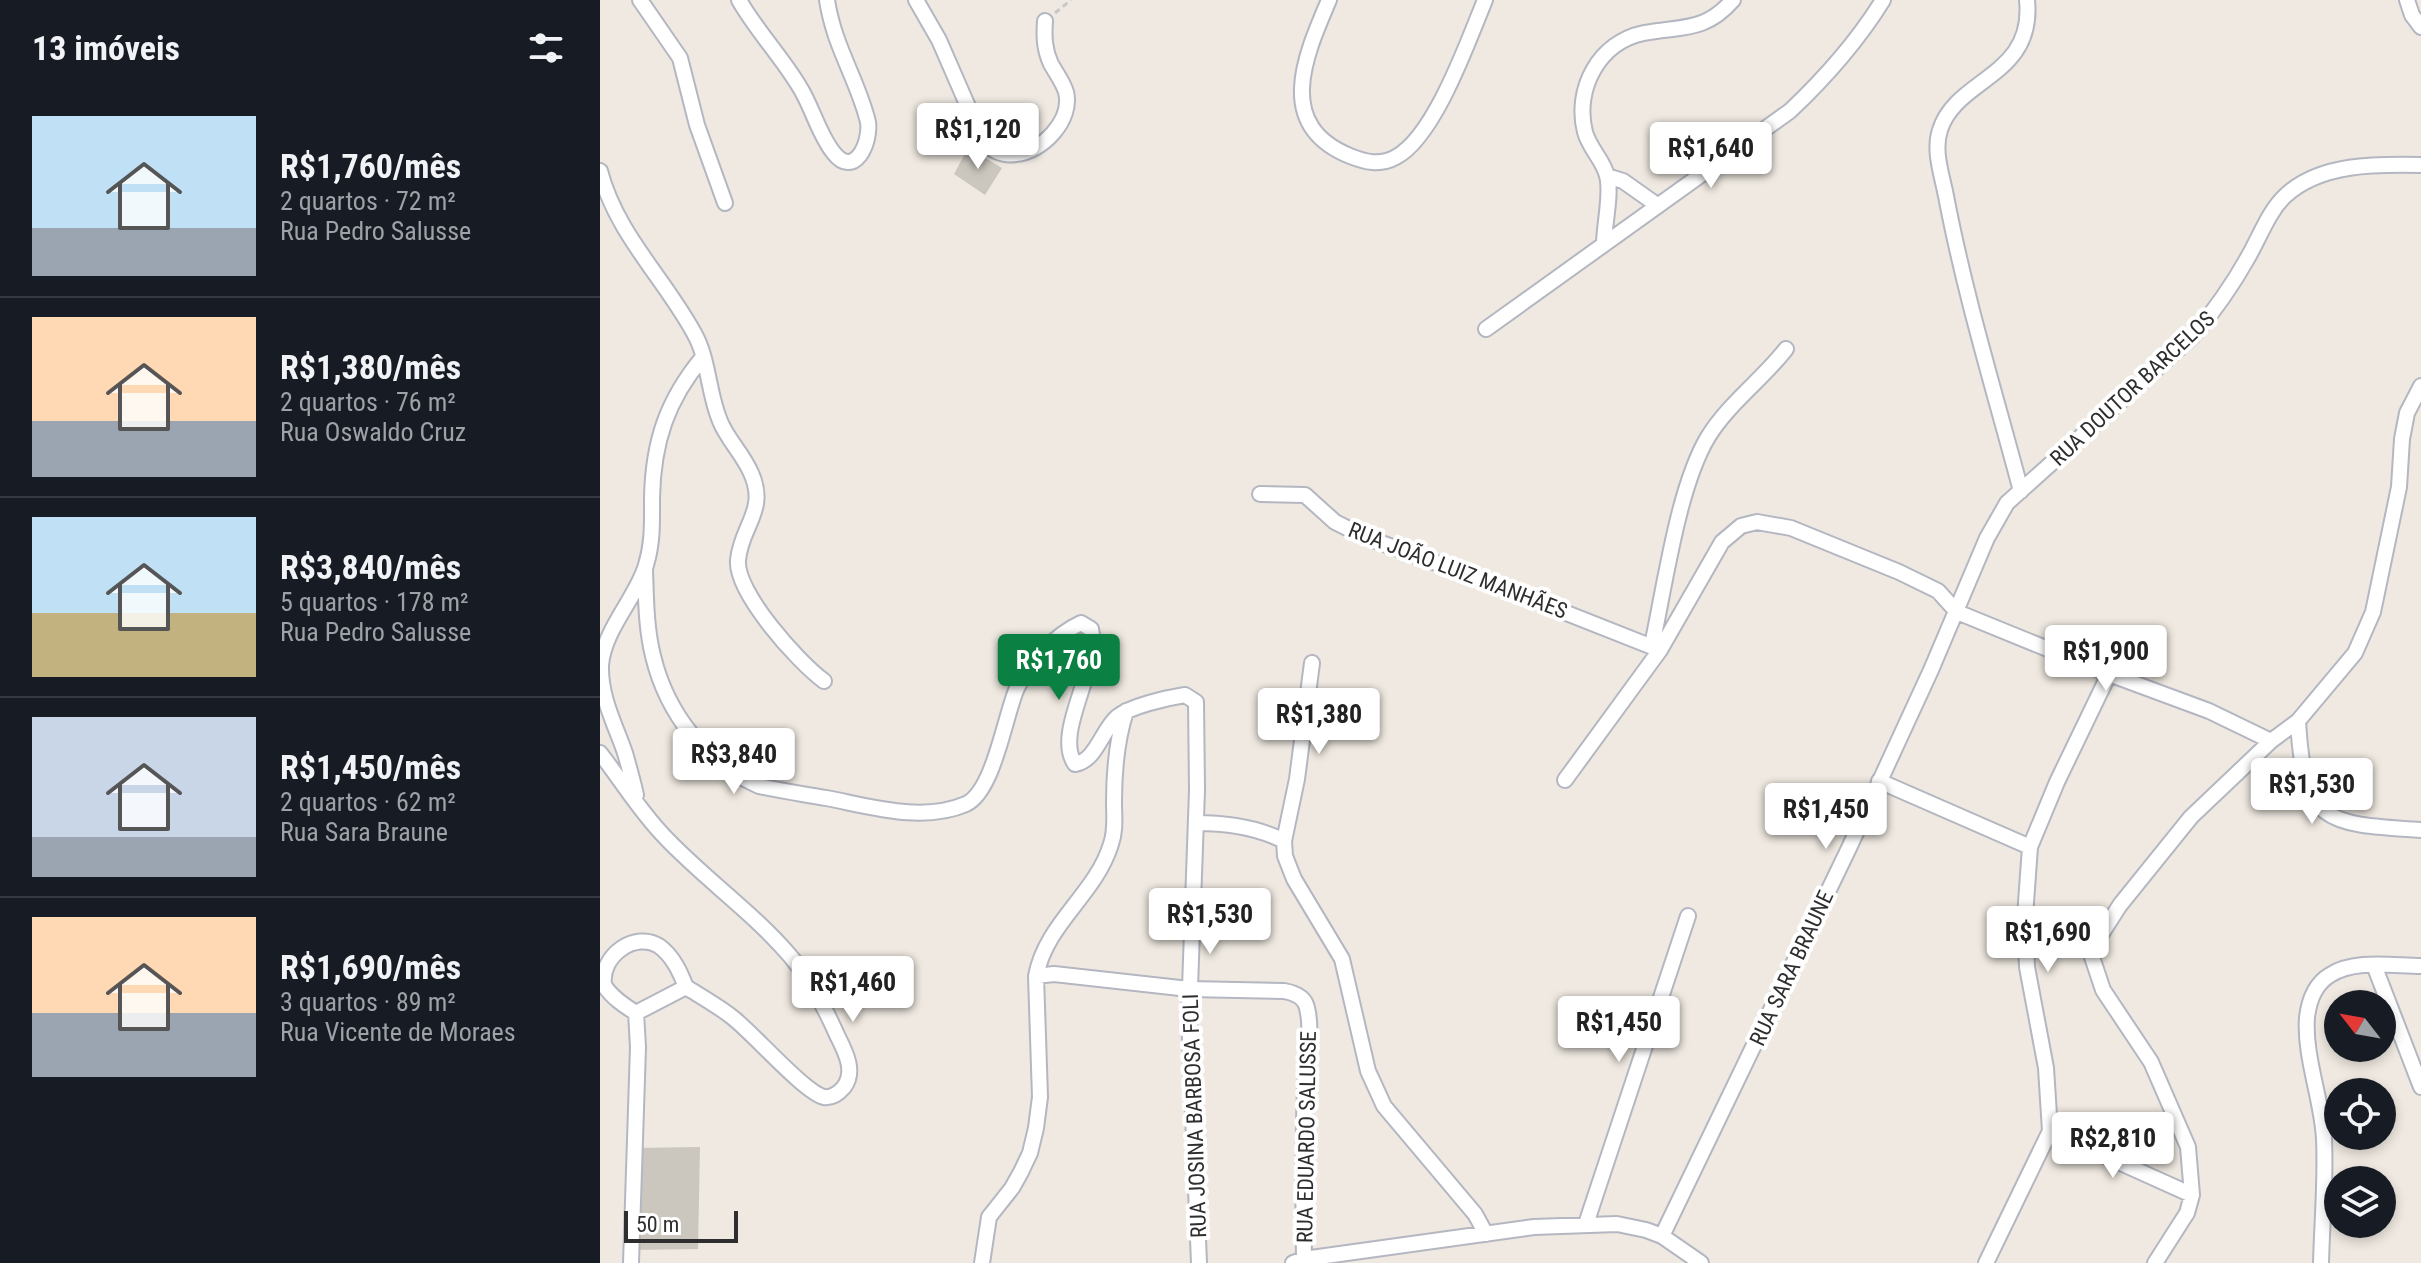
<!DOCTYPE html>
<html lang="pt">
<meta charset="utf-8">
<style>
body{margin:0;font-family:"Roboto Condensed",sans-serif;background:#20242c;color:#f1f3f6;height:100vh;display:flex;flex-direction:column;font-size:30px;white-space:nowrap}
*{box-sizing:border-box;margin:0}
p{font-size:26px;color:#9ea1a6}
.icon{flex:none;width:44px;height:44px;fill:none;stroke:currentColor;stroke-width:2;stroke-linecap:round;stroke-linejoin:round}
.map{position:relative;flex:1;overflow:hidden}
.panel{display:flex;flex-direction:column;background:#171b24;width:600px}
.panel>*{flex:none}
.needle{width:52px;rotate:301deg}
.controls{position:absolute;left:1724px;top:990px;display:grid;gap:16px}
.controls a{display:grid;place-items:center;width:72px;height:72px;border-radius:50%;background:#171b24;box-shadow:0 4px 12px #0003;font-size:40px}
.scale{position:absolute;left:24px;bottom:20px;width:114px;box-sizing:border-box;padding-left:8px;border:4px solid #2e2e2e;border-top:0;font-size:22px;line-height:28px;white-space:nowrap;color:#2e2e2e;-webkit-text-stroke:6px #fff;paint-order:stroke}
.price{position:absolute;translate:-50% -68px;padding:0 18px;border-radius:8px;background:#fff;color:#222;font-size:26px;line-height:52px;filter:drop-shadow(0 2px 4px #0008)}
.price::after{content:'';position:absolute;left:50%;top:48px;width:24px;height:18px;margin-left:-12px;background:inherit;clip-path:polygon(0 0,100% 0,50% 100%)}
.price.selected{background:#0b8043;color:#fff}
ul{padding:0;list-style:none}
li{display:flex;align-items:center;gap:24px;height:200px;padding:0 32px}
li+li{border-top:2px solid #363941}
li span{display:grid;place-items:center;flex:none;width:224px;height:160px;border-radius:0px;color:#555}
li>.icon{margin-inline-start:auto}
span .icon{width:96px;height:96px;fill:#fffc;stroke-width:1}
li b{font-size:34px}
h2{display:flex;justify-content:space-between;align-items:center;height:96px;padding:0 32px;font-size:34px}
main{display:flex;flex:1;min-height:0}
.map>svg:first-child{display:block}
</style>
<main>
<section class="panel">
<h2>13 imóveis<svg class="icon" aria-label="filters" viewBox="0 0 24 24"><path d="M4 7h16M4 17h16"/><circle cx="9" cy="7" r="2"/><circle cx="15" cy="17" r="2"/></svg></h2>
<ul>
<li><span style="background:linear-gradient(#bfe0f5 70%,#9aa5b1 0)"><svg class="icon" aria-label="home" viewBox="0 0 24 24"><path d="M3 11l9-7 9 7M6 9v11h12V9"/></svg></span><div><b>R$1,760/mês</b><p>2 quartos · 72 m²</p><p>Rua Pedro Salusse</p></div></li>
<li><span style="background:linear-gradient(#ffd9b3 65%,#9aa5b1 0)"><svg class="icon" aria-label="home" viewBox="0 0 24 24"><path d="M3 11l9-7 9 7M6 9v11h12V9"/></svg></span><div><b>R$1,380/mês</b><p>2 quartos · 76 m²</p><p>Rua Oswaldo Cruz</p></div></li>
<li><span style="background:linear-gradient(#bfe0f5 60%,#c2b280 0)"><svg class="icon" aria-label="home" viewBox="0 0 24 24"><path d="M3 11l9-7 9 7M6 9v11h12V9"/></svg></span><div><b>R$3,840/mês</b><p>5 quartos · 178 m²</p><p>Rua Pedro Salusse</p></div></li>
<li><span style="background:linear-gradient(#c9d6e8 75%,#9aa5b1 0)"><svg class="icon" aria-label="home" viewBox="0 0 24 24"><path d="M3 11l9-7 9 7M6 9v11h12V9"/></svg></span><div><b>R$1,450/mês</b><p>2 quartos · 62 m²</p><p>Rua Sara Braune</p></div></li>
<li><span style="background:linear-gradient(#ffd9b3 60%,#9aa5b1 0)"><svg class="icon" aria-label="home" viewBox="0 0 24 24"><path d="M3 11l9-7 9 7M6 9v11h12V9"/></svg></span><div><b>R$1,690/mês</b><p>3 quartos · 89 m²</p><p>Rua Vicente de Moraes</p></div></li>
</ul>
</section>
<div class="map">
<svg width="1821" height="1263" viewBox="0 0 1821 1263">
<rect width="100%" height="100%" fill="#efe9e1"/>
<path fill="#cbc7bf" d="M 368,148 L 402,168 L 385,195 L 354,174 Z
M 100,1147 L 98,1249 L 31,1250 L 34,1148 Z"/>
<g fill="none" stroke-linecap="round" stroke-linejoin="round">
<g stroke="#b4b7c1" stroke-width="18">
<path id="street" d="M 40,0 L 80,58 L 97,125 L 125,203
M 139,0 C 156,30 181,56 199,86 C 212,106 218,133 233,152 C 254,180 271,143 268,122 C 258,80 234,47 227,0
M 316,0 L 339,40 L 383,141 C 392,151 402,156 416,154 C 442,152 473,120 466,92 C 463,82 456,73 451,64 C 444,49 444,36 445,21
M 729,0 C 705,56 674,125 750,156 C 765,162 780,166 796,157 C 835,136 868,41 885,0
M 1807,0 L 1812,15 L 1821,27
M 0,171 C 16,233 64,278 94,333 C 109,359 108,393 120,421 C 127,439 143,454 151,473 C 168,510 141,526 138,560 C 135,592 198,662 224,681
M 1007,176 L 1023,181 L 1057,205
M 1004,244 C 1004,225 1012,193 1007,176 C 1004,161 989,148 985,132 C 974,89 999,42 1044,33 C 1082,26 1105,32 1133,0
M 886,329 L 1190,111 C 1226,77 1257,42 1283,0
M 1421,491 C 1395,393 1365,296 1346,196 C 1342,175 1333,151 1340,130 C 1356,78 1435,77 1427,0
M 660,494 L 705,495 L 735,522 L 765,537 L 883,580 L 1060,650
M 45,570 C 46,598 46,628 53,656 C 67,714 105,762 159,786 C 181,791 204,794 226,798 C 269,806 322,823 366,804 C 394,791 405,715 417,688 C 429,663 455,635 481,623 L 491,629 C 501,668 453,732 475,764 C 496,761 502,730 517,717 C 531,706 566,698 585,695 L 596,702 L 597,790 L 589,1016 L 599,1263
M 1052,645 C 1065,585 1078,487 1108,437 C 1129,403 1162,380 1186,349
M 712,663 L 697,779 L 684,841 L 685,856 L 694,879 L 742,959 L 768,1071 L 784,1106 L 875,1214 L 886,1234
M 1698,721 C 1704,824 1725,824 1821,830
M 0,753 C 21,780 39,810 63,835 C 103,878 153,912 191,957 C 211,980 225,1008 237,1035 C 245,1051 256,1071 244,1087 C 239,1093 232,1098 224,1097 C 204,1092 153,1033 132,1017 C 118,1006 102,997 86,987
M 965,780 L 1060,650 L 1122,542 L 1141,526 L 1157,522 L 1191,528 L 1299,572 L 1338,591 L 1357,612 L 1509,674 L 1609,711 L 1671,741
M 1279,781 L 1430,847 L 1425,916 L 1427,967 L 1446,1068 L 1450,1131 L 1386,1263
M 36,795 C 33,781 29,767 25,753 C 15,724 0,697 1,665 C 4,629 37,597 46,565 C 53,542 52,522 52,498 C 53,442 67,400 103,357
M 596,823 C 626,823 657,827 684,841
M 1430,847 L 1457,782 L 1509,674
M 1774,965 L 1821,1087
M 436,976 L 454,974 L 589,989 L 684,991 C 695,993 705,997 707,1008 C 713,1032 706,1063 705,1087 C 703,1145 703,1202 704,1259
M 36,1013 C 25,1006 11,997 4,985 C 0,955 36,931 59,946 C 73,956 80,972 86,987
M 36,1013 L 86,987
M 1450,1131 L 1592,1195
M 986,1224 L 1088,916
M 1062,1236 L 1249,848 L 1331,670 L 1387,538 L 1407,503 L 1594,335 C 1614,311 1632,286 1647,259 C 1659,239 1668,212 1685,196 C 1720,163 1777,164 1821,165
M 31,1263 L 38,1047 L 36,1013
M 382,1263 L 389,1217 L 412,1188 L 421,1172 L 430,1153 L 436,1128 L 440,1097 L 436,976 C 446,923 496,894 511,844 C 516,830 514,816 514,802 C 514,772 517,739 526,711
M 693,1263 L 704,1259 L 934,1227 L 1017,1224 L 1046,1230 L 1062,1236 L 1101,1263
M 1555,1263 L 1587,1213 L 1592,1195 L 1588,1147 L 1551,1062 L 1503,990 L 1492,957 L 1495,944 L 1520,905 L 1591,817 L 1671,741 L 1698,721 L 1755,653 L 1773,612 L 1799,487 L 1802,439 L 1807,413 L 1821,386
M 1721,1263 C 1722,1222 1726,1180 1724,1139 C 1722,1099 1704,1057 1707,1017 C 1709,1001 1715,984 1730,975 C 1754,959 1793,966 1821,966"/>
</g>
<path stroke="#c9c9c9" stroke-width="3" stroke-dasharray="6 4" stroke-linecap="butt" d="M 455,13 L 471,0"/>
<use href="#street" stroke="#fff" stroke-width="14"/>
</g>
<g text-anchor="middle" stroke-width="8" stroke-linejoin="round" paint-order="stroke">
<g font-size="22" fill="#2e2e2e" stroke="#fff">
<text transform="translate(1532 388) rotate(-43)" y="8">RUA DOUTOR BARCELOS</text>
<text transform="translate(858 570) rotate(21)" y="8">RUA JOÃO LUIZ MANHÃES</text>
<text transform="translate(1191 968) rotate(-65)" y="8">RUA SARA BRAUNE</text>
<text transform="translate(594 1116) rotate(-92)" y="8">RUA JOSINA BARBOSA FOLI</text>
<text transform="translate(706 1137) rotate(-89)" y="8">RUA EDUARDO SALUSSE</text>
</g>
</g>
</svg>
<div class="controls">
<a><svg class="needle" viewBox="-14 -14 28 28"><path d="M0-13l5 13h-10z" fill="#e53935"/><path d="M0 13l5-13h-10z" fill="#9ea1a6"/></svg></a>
<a><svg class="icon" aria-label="locate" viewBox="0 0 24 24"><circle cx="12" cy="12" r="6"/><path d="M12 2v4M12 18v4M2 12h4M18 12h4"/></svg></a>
<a><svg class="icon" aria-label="layers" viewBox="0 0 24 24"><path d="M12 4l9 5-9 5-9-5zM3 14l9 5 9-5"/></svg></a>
</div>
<div class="scale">50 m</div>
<b class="price" style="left:378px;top:171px">R$1,120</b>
<b class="price" style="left:1111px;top:190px">R$1,640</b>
<b class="price" style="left:1506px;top:693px">R$1,900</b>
<b class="price selected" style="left:459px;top:702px">R$1,760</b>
<b class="price" style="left:719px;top:756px">R$1,380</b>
<b class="price" style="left:134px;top:796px">R$3,840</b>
<b class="price" style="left:1712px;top:826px">R$1,530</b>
<b class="price" style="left:1226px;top:851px">R$1,450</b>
<b class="price" style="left:610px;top:956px">R$1,530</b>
<b class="price" style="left:1448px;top:974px">R$1,690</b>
<b class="price" style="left:253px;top:1024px">R$1,460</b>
<b class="price" style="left:1019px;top:1064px">R$1,450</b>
<b class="price" style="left:1513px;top:1180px">R$2,810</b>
</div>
</main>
